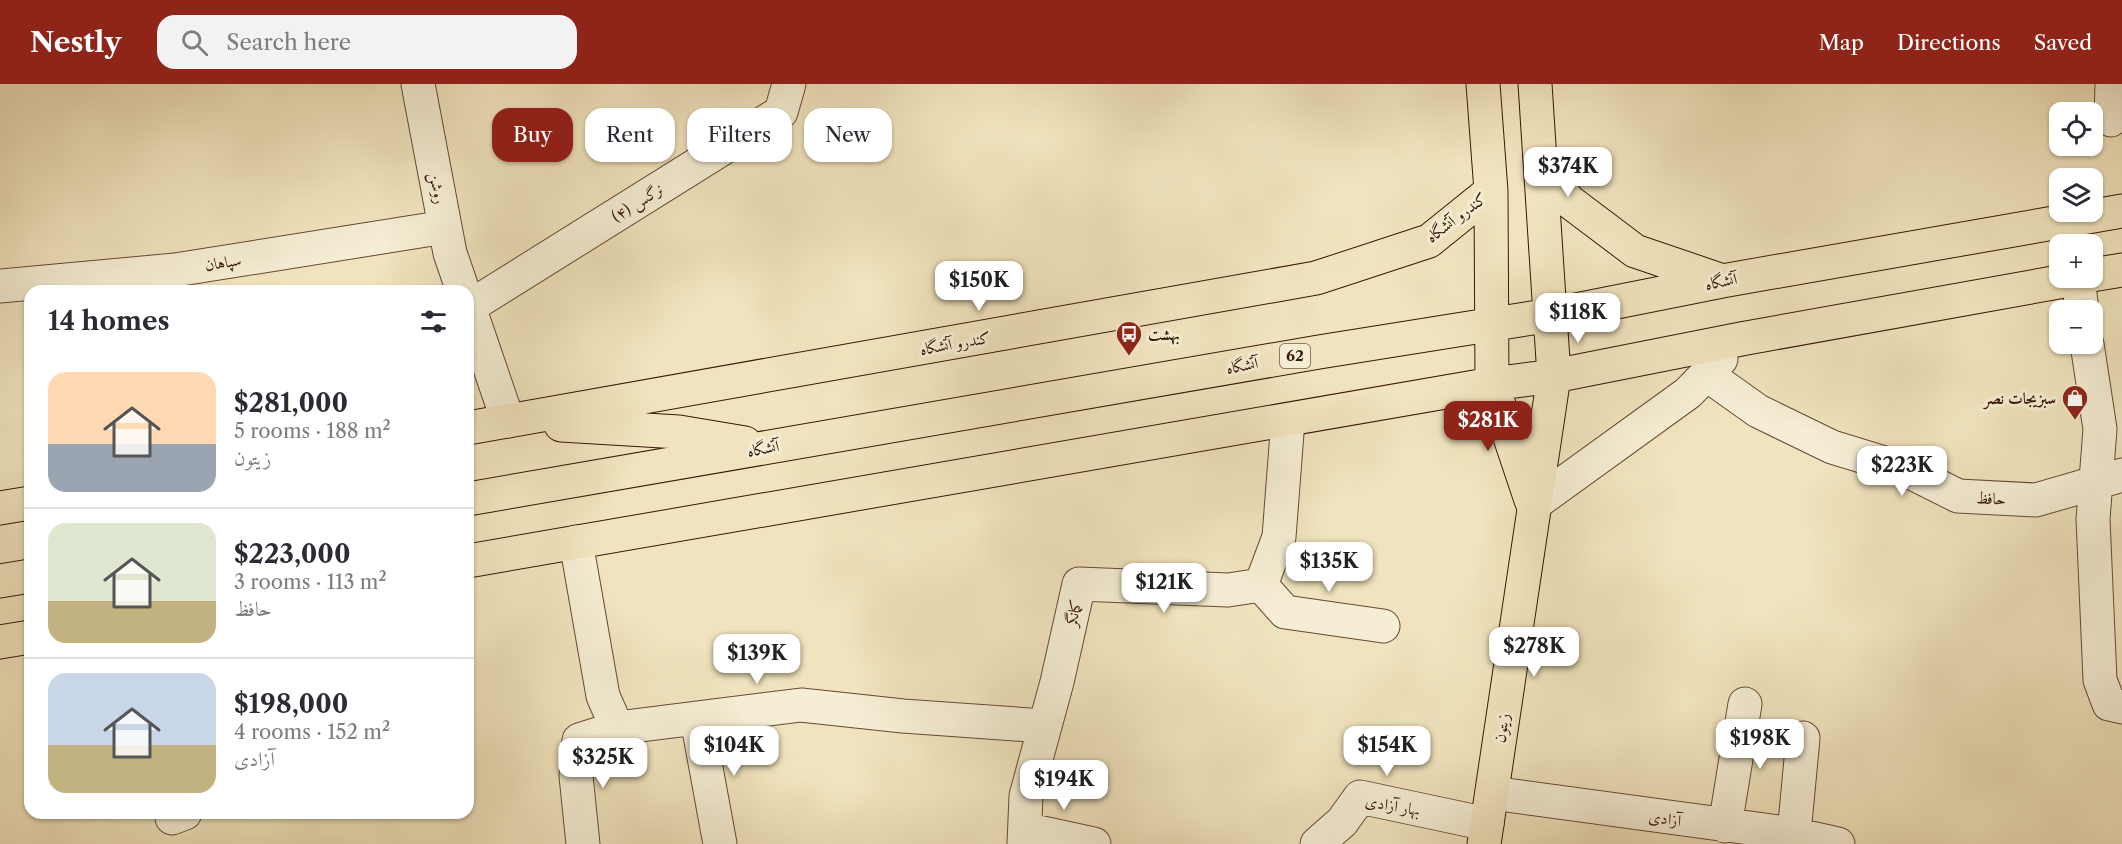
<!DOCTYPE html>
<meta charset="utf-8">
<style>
body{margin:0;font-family:"Libre Caslon Text",Amiri,serif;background:#f2f2f3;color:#2b2b33;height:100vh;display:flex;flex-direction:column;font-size:22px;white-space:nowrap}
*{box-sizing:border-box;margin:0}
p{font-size:20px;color:#7c7c81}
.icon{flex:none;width:33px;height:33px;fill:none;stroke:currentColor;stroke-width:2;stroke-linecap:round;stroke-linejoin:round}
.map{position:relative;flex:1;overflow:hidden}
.panel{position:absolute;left:24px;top:201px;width:450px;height:534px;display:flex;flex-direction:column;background:#fff;border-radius:18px;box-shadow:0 2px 4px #0004}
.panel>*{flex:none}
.guide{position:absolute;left:492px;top:24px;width:570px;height:54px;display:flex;gap:12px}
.tools{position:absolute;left:2049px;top:18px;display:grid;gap:12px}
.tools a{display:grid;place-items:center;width:54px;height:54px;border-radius:12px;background:#fff;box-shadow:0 2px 4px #0004;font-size:30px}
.price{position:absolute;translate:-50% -51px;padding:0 14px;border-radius:12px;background:#fff;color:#222;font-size:20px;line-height:39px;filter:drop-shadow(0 2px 3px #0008)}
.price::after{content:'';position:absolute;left:50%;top:36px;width:18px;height:14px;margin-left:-9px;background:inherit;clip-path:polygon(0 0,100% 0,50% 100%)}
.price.active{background:#8f2418;color:#fff}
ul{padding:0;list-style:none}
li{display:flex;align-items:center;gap:18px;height:150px;padding:0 24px}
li+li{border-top:2px solid #e1e1e2}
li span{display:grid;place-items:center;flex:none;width:168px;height:120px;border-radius:18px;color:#555}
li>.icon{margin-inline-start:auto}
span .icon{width:72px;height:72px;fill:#fffc;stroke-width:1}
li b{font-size:26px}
h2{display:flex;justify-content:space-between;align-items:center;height:72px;padding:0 24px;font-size:26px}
.pill{padding:0 21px;border-radius:18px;background:#fff;box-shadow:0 2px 4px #0004;font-size:21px;line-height:54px}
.pill.active{background:#8f2418;color:#fff}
header{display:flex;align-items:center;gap:36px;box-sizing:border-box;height:84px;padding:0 30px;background:#8f2418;color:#fff}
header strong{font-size:28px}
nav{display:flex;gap:33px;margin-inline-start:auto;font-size:21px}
.search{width:420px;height:54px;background:#f2f2f3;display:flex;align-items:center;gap:15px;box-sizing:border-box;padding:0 21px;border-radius:18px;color:#7c7c81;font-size:22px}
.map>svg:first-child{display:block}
</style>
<header>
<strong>Nestly</strong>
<div class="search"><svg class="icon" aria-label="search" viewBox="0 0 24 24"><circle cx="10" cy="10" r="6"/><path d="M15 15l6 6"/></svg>Search here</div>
<nav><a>Map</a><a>Directions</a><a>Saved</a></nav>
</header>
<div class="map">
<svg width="2122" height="760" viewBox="0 0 2122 760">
<rect width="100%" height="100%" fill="#f0e3bd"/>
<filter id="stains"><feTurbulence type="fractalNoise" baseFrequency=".00333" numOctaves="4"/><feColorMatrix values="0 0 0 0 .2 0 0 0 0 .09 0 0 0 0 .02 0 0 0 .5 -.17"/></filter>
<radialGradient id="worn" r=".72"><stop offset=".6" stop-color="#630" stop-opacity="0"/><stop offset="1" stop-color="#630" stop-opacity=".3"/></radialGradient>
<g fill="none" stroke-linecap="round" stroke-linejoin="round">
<g stroke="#664a34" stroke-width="35">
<path id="minor" d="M 418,0 L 450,169 L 463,207
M 2111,36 L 2112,0
M 2078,194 L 2082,226
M 0,202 L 175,186 L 445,143
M 468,220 L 508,337
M 469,223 L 781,28 L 789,0
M 2087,260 L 2100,345 L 2093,435 L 2100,596 L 2109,620 L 2122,623
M 1706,290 L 1758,327 L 1832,363 L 1904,385 L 1958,412 L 2036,416 L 2122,391
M 1533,421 L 1688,309 L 1721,275
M 576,458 L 603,612 L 617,644 L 801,621 L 903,632 L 1045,642
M 1261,501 L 1285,528 L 1383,542
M 697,635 L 720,760
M 1492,709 L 1794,750 L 1838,760
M 172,734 L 185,729
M 1725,742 L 1745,620
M 1025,745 L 1094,760
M 1794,750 L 1803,654
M 583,760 L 576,692 L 579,656 L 617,644
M 1024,760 L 1026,712 L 1057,598 L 1079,500 L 1228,506 L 1261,501 L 1279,453 L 1288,336
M 1317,760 L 1342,738 L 1360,713 L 1487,740"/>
</g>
<g stroke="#381707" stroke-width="35">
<path id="major" d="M 1483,0 L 1491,107 L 1492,300 L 1531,416
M 1545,77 L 1549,94 L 1570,118 L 1635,167 L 1720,196
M 2092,191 L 2122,186
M 561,341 L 679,348 L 745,359
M 468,344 L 1316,194 L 1429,157 L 1491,107
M 468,415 L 1319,268 L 1551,231 L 1722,197 L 2122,127
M 0,424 L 30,419
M 468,477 L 1492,300 L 1554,292 L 1741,255 L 2081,194
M 0,497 L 30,492
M 0,558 L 30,553
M 1484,760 L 1554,292 L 1535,0"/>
</g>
<use href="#minor" stroke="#f5edd4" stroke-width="33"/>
<use href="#major" stroke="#f0e3bd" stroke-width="33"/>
</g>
<defs>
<g id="bus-pin" transform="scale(1.35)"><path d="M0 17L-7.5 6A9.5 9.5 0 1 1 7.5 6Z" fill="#8f2418" stroke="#f5edd4"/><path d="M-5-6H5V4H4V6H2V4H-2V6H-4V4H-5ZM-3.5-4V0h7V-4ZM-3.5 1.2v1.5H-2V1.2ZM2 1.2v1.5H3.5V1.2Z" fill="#fff"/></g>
<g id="shop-pin" transform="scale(1.35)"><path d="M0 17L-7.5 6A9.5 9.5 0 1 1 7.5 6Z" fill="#8f2418" stroke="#f5edd4"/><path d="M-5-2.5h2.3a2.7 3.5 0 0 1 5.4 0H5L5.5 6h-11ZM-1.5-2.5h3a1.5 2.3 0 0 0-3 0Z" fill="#fff"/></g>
</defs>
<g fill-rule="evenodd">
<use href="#bus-pin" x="1129" y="250"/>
<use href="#shop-pin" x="2075" y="314"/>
</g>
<g text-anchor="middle" stroke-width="6" stroke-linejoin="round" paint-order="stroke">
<rect fill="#f5edd4" stroke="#715744" stroke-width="1.5" x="1280" y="260" width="30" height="24" rx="4.5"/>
<g font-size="15" font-weight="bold" fill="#381707">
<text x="1295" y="277">62</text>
</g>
<g font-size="16" fill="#381707" stroke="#f5edd4">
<text transform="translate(438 104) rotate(79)" y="6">روشن</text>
<text transform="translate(637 118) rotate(-32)" y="6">نرگس (۴)</text>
<text transform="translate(1456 133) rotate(-37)" y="6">کندرو آتشگاه</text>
<text transform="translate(223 178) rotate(-9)" y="6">سپاهان</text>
<text transform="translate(1721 197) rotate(-11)" y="6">آتشگاه</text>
<text transform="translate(955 259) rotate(-10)" y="6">کندرو آتشگاه</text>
<text transform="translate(1242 281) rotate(-10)" y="6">آتشگاه</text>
<text transform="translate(763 364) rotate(-10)" y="6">آتشگاه</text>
<text transform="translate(1991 414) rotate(3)" y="6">حافظ</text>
<text transform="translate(1073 529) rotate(-77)" y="6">کمانگر</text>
<text transform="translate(1501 644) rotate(-82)" y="6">زیتون</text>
<text transform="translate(1393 721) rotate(10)" y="6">بهار آزادی</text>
<text transform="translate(1665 734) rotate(8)" y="6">آزادی</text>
</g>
<g font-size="16" font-weight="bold" fill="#381707" stroke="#f5edd4" text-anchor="start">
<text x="1148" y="256">بهشت</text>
<text x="2056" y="320" text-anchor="end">سبزیجات نصر</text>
</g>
</g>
<rect width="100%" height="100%" filter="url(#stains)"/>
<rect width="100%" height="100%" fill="url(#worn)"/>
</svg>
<div class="tools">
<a><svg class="icon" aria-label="locate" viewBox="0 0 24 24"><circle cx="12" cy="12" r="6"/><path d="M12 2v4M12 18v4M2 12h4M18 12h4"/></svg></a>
<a><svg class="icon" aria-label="layers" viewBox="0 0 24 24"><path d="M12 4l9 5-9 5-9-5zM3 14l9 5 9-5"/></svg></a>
<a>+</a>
<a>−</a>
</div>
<b class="price" style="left:1568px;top:114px">$374K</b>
<b class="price" style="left:979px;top:228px">$150K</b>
<b class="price" style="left:1578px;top:260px">$118K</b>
<b class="price active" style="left:1488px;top:368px">$281K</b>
<b class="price" style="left:1902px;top:413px">$223K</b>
<b class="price" style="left:1329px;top:509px">$135K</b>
<b class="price" style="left:1164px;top:530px">$121K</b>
<b class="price" style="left:1534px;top:594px">$278K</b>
<b class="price" style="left:757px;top:601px">$139K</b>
<b class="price" style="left:1760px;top:686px">$198K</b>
<b class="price" style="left:734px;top:693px">$104K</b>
<b class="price" style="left:1387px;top:693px">$154K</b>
<b class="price" style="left:603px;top:705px">$325K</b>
<b class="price" style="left:1064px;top:727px">$194K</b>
<div class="guide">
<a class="pill active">Buy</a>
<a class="pill">Rent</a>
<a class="pill">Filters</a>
<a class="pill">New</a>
</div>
<section class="panel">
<h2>14 homes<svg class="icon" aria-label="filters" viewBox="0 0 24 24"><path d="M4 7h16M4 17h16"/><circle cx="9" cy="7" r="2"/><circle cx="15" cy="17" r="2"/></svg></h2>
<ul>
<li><span style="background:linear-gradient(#ffd9b3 60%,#9aa5b1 0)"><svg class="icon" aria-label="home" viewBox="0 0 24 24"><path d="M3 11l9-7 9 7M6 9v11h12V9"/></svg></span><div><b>$281,000</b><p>5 rooms · 188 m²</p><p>زیتون</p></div></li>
<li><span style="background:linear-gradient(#dfe7d0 65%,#c2b280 0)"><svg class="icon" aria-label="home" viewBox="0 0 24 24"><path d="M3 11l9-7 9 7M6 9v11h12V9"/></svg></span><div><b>$223,000</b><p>3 rooms · 113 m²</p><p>حافظ</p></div></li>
<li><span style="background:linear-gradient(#c9d6e8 60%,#c2b280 0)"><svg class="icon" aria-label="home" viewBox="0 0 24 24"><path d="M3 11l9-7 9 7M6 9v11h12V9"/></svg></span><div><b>$198,000</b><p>4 rooms · 152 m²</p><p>آزادی</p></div></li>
</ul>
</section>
</div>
